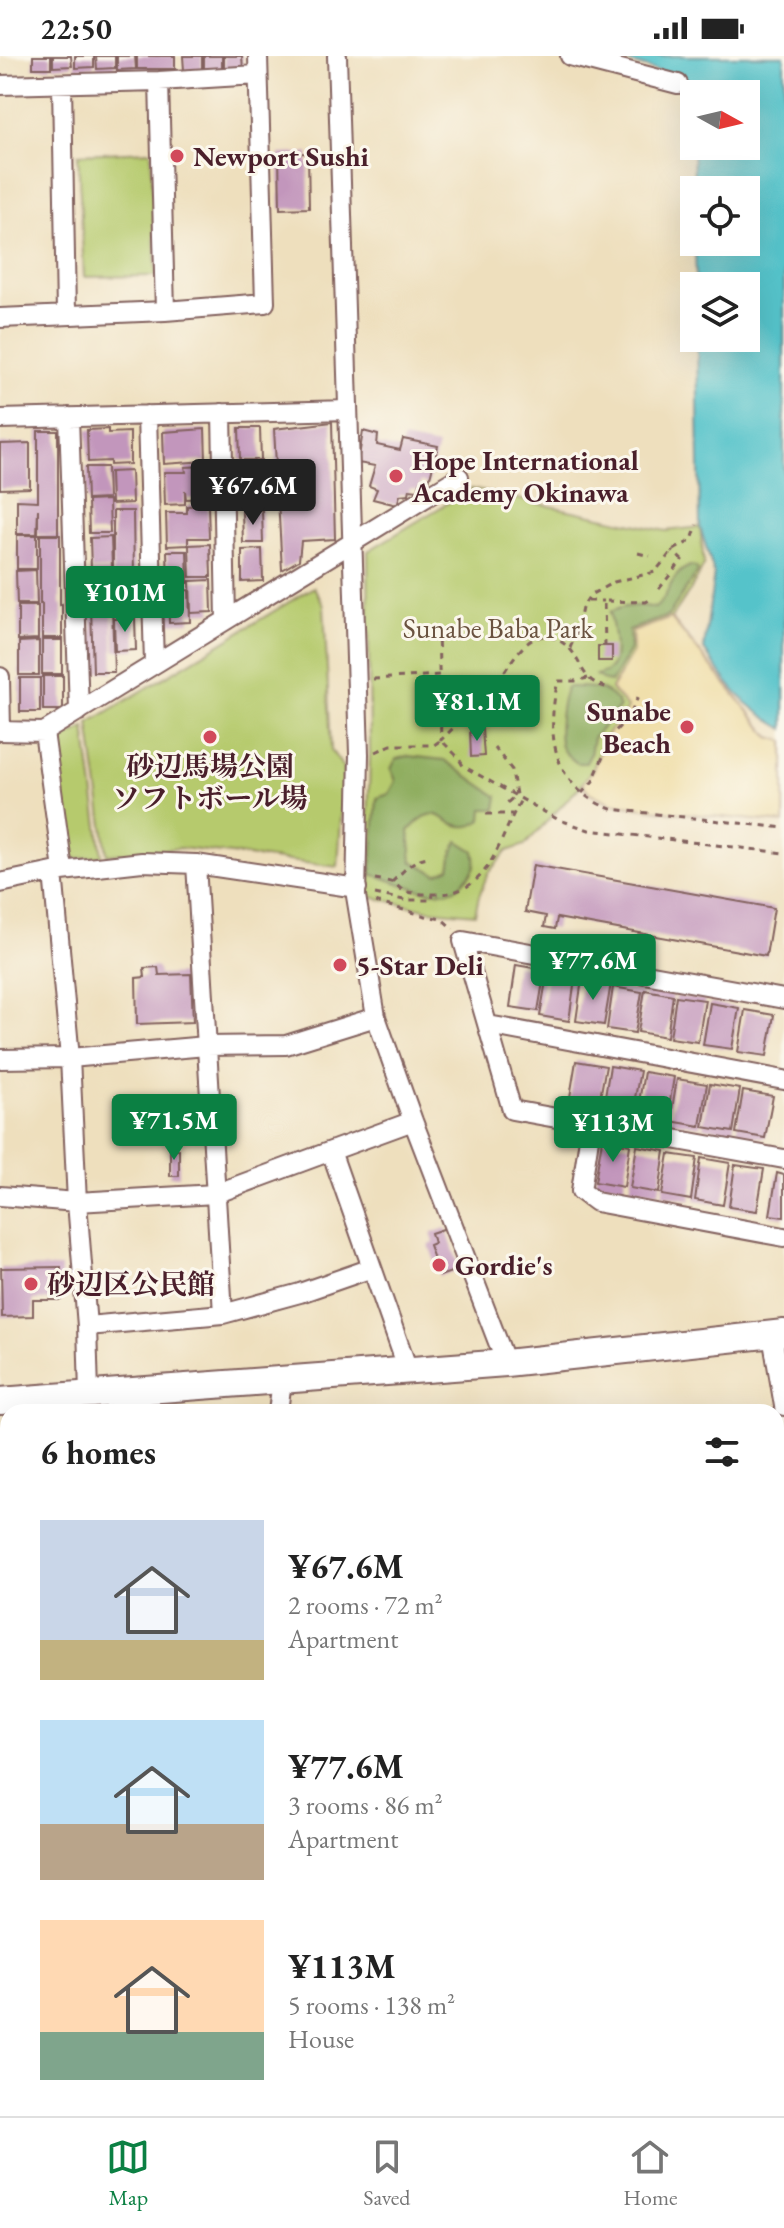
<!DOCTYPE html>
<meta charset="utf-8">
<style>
body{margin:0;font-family:"EB Garamond","Noto Serif JP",serif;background:#f2f2f2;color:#222;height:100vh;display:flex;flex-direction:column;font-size:30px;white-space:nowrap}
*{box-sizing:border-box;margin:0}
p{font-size:26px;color:#767676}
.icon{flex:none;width:44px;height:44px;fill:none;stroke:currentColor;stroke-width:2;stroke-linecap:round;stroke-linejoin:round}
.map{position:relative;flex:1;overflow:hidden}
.drawer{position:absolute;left:0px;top:1348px;width:784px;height:712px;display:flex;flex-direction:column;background:#fff;border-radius:24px 24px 0 0;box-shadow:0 8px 32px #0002}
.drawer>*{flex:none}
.needle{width:52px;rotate:98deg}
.controls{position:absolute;left:680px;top:24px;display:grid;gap:16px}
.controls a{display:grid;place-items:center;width:80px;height:80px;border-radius:0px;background:#fff;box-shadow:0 8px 32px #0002;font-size:40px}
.price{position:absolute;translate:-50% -68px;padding:0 18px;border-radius:8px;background:#0b8043;color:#fff;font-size:26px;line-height:52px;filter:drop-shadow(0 2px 4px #0008)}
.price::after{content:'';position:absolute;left:50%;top:48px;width:24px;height:18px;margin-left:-12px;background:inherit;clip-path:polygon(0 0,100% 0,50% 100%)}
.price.current{background:#222;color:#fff}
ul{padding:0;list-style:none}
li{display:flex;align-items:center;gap:24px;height:200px;padding:0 40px}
li span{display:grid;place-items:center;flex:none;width:224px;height:160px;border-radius:0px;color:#555}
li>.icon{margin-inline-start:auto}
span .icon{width:96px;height:96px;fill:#fffc;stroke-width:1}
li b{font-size:34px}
h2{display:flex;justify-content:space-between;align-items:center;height:96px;padding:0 40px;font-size:34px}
.status{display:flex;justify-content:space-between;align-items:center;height:56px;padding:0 40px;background:#fff;direction:ltr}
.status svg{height:22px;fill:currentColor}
.tab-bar{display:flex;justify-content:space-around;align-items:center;height:112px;border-top:2px solid #e0e0e0;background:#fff;font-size:22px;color:#767676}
.tab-bar a{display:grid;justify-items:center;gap:4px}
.tab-bar .current{color:#0b8043}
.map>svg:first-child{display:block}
</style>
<div class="status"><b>22:50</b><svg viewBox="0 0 49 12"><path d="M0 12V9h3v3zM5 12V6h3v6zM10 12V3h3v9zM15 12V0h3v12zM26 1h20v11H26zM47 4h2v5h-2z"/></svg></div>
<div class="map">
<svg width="784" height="2060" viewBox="0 0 784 2060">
<rect width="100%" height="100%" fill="#fbf7ec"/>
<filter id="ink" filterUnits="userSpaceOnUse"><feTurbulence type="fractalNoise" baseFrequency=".0125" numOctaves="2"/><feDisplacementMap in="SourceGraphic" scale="16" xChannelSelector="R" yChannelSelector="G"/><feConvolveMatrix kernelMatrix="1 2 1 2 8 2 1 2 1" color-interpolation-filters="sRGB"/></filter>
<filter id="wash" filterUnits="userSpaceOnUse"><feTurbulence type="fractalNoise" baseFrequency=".006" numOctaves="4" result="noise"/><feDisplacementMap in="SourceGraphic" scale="32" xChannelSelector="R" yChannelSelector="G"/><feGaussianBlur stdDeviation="1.8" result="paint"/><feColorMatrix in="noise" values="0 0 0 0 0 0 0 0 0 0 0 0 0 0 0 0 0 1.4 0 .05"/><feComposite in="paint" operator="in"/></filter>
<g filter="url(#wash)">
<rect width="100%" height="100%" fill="#eedfbd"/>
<path fill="#b6ca6d" stroke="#80744c" stroke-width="2" d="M 151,95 L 156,220 L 84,221 L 78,98 Z
M 471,433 L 666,475 L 700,471 L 704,509 L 690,535 L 671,562 L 632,576 L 633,596 L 611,633 L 628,651 L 600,693 L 593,713 L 582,728 L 525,789 L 507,795 L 488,817 L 479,840 L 475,858 L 429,854 L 366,840 L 370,698 L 368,495 Z
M 314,531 L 324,550 L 331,694 L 344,713 L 338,811 L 181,792 L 107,799 L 89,667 Z
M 85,672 L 102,800 L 66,804 L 52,687 Z
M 784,1816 L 784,1982 L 776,1976 L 776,1939 L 782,1933 L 776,1927 L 776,1817 Z"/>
<path fill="#90ae60" stroke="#6d6646" stroke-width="2" d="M 690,510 L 696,511 L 698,515 L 668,560 L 629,574 L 630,594 L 611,626 L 605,625 L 596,619 C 600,618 604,617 608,614 C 621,606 612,570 610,556 C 625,549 639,548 655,552 C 672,539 667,520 690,510 Z
M 567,631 C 588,631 609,629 620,651 L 593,682 L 590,699 L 586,707 L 577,707 C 572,703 565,698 562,693 C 556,680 561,643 567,631 Z
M 408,700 L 444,704 L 498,741 L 496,753 L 483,753 L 482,764 C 478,766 474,770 469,770 C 442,774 439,739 409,775 L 412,805 L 437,818 L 450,812 L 453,795 L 458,785 L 474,795 C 477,808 476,813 466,823 C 463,826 461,830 457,832 C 435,845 394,824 371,818 L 377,742 L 389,738 L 396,725 L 391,713 L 396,703 Z"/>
<path fill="#eeda9e" stroke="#9c7c64" stroke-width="2" d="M 671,562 L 770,681 L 784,685 L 784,767 L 672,756 L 611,747 L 590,737 L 582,728 L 593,713 L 607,678 L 628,652 L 611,633 L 633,596 L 632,576 Z"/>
<path fill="#55c3ca" stroke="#50717a" stroke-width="2" fill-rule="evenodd" d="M 607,0 L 784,0 L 784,673 C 744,650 729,631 704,593 L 714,517 L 700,471 L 697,282 L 746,282 L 746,230 L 696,230 L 695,186 L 746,186 L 746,134 L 694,134 L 692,25 ZM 694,38 L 746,38 L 746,90 L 694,90 Z"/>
<g id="blocks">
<path fill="#c296bc" d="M 33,0 L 51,0 L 51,12 L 33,12 Z
M 53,0 L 71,0 L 72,10 L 53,11 Z
M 75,0 L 94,0 L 94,11 L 75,12 Z
M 96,0 L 115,0 L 115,12 L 97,13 Z
M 117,0 L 135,0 L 136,13 L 117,14 Z
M 137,0 L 175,0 L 175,13 L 137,13 Z
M 183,0 L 202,0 L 202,14 L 184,14 Z
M 204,0 L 222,0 L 222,13 L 204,14 Z
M 224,0 L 242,0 L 243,13 L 224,13 Z
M 308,97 L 309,152 L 280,153 L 279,98 Z
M 332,366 L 335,483 L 301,485 L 299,504 L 282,514 L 274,373 Z
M 239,372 L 260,372 L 261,404 L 240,404 Z
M 108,373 L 108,377 L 130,376 L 130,408 L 110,409 L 110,405 L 88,406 L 87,374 Z
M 205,373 L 206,405 L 164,408 L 163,376 Z
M 38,375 L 58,375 L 58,478 L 38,478 L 38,453 L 37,478 L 17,478 L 17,444 L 38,445 Z
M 363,375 L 378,379 L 377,389 L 400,394 L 403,383 L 438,390 L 428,429 L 421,425 L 418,434 L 410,433 L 409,438 L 400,439 L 397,449 L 373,443 L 377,433 L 369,430 L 375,410 L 358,407 Z
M 30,387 L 30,432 L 0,433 L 0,388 Z
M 206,410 L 207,442 L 186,443 L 185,434 L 185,448 L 165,449 L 164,416 L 186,416 L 185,411 Z
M 86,411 L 107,411 L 108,443 L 87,444 Z
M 262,413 L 262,445 L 242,446 L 241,414 Z
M 131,415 L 132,447 L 111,448 L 110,416 Z
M 109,444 L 110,477 L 89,477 L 88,445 Z
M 208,449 L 209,482 L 188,482 L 188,489 L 167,490 L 166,457 L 187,457 L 187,450 Z
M 262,454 L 263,487 L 243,487 L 242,455 Z
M 113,455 L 133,455 L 134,520 L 113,520 Z
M 17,479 L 37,479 L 37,513 L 17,513 Z
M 40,479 L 60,479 L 60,549 L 62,548 L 62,582 L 42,582 L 42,548 L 40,548 Z
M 111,481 L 112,513 L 91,514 L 90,482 Z
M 210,488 L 211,521 L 190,521 L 189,489 Z
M 262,493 L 263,525 L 242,526 L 242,494 Z
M 167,495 L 187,495 L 188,527 L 168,528 Z
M 36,514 L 37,548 L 17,548 L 16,515 Z
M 111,515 L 112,547 L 92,548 L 91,516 Z
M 211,524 L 212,556 L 191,557 L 190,525 Z
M 114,528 L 134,528 L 135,560 L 114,560 Z
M 189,534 L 190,566 L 169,567 L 168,535 Z
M 18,550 L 38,550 L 38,583 L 18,584 Z
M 112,550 L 114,616 L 93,616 L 91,551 Z
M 135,562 L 136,594 L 115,595 L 114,563 Z
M 42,584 L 62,584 L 62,618 L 42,618 Z
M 39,585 L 39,619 L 19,619 L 19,586 Z
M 598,590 L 612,590 L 612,605 L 598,605 Z
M 43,620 L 63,620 L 63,654 L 43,654 Z
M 20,622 L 40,622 L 40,656 L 20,656 Z
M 482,673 L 484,700 L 471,701 L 470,674 Z
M 533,809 L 774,852 L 766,900 L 557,862 L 555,873 L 544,871 L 546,860 L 525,856 Z
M 516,909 L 545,914 L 538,955 L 510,951 Z
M 158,911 L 159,919 L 191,918 L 193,966 L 137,968 L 136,922 L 145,921 L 144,912 Z
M 547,919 L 575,923 L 569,965 L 540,960 Z
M 582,923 L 611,927 L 604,969 L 576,965 Z
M 613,931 L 642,936 L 635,977 L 607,973 Z
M 645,934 L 673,939 L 667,981 L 638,976 Z
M 676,940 L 705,944 L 698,986 L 670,982 Z
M 710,947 L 739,952 L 732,993 L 703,989 Z
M 745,954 L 774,959 L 767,1000 L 738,996 Z
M 576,1005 L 606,1010 L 598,1052 L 569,1047 Z
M 610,1010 L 640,1015 L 632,1058 L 603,1053 Z
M 644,1016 L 674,1021 L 667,1063 L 637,1058 Z
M 677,1023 L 707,1028 L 700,1070 L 670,1065 Z
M 710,1028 L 740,1033 L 733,1076 L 703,1071 Z
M 743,1035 L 773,1040 L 765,1082 L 736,1077 Z
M 602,1084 L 630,1089 L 624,1131 L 595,1126 Z
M 637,1090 L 665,1095 L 659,1137 L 630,1132 Z
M 170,1093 L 179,1093 L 179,1120 L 170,1120 Z
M 669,1098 L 697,1102 L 691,1144 L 662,1139 Z
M 701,1102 L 730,1107 L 723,1149 L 695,1144 Z
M 735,1109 L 764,1113 L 757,1155 L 729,1151 Z
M 777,1117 L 784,1119 L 784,1161 L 770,1159 Z
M 446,1172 L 460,1213 L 440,1220 L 429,1189 L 434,1187 L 431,1177 Z
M 61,1211 L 61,1244 L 33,1244 L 33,1260 L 2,1261 L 1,1212 Z"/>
</g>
</g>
<g filter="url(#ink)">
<use href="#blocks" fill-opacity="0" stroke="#83625e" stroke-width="2"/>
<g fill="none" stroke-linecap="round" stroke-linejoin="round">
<g stroke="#83625e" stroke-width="13">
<path id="lane" d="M 705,2052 L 707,2060"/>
</g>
<g stroke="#83625e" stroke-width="22">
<path id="street" d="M 337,0 L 359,698 L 356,840 L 376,961 L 413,1065 L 506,1307
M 570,0 L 678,28
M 159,25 L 165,255
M 62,28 L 66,258
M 0,29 L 159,25 L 257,19
M 0,262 L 165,255 L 265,247 L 258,0
M 222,357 L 226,564
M 147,359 L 154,608
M 69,361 L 79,655
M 0,363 L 348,354
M 0,621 L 1,675
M 0,675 L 44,676 L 459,421
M 44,676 L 63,814
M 196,808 L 223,1258
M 53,816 L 70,1002 L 77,1146 L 87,1270 L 89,1337
M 0,827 L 53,816 L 142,806 L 196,808 L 357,832
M 784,943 L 463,885 L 512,1054 L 784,1103
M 488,969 L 784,1024
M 0,1003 L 70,1002 L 206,990 L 286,989 L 376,961
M 591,1069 L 581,1135 L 596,1146 L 784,1181
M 0,1140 L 77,1146 L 215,1138 L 331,1095
M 87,1270 L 223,1258 L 300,1237 L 372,1212
M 772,1279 L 784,1350
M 408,1314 L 331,1095 L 413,1065
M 278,1356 L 282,1324
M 776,1389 L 784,1388
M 776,1488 L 784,1487
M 28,2052 L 28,2060"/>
</g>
<g stroke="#83625e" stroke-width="30">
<path id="secondary" d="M 0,1345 L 506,1307 L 784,1277
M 0,1645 L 8,1640"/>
</g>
<path stroke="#83625e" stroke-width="3" stroke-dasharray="6 6" stroke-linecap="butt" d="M 638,497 L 650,500
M 659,533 L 682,504 L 672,495
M 588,545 L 604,545
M 438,574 L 441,684 C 457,668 475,653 490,636 C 510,613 529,557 568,591 C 577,599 580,613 589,622 C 594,628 603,630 611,633
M 605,590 L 604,545 L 646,546 L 651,543
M 570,592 L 577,576 L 582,552 L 590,539 L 614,526 L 655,516 L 672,495 L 692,484 L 697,469
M 588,622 L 575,625 L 558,625 C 545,679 553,732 611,753 L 784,772
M 373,623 L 440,619
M 494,691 L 512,714 L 516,739 L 507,747
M 376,696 L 391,689 L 434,689 L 441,684 L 458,701 L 463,710 L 557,763 L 589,774 L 784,797
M 582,737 L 593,725 L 612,679 L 630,659 L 638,641
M 486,758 L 512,758
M 375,823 C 381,824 388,825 394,827 C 396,828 401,834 404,835 C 412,838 426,838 435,838 C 492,839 498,782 521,744
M 392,826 C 403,816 413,802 429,801
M 375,838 L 404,844 L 432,844 L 433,838
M 375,846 L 426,860 L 442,863 L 453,873
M 187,2052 L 192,2060"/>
<use href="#lane" stroke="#fff" stroke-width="9"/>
<use href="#street" stroke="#fff" stroke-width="18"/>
<use href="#secondary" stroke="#fff" stroke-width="26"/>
</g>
</g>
<g fill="#d1495b" stroke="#fbf7ec" stroke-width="3">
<circle cx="177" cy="100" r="8"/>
<circle cx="396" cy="420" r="8"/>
<circle cx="687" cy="671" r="8"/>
<circle cx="210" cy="681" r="8"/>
<circle cx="340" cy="909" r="8"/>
<circle cx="439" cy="1209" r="8"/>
<circle cx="31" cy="1228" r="8"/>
</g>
<g text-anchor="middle" stroke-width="6" stroke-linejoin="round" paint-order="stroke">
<g font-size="28" font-weight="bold" fill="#4a1f2b" stroke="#fbf7ec" text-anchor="start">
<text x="193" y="110">Newport Sushi</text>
<text x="412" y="414">Hope International<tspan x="412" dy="32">Academy Okinawa</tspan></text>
<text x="671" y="665" text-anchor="end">Sunabe<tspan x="671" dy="32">Beach</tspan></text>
<text x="210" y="720" text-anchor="middle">砂辺馬場公園<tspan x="210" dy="32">ソフトボール場</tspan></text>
<text x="356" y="919">5-Star Deli</text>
<text x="455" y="1219">Gordie's</text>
<text x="47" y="1238">砂辺区公民館</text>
</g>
<g font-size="28" fill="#6a523f" stroke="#fbf7ec">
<text x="498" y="582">Sunabe Baba Park</text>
</g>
</g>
</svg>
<div class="controls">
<a><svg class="needle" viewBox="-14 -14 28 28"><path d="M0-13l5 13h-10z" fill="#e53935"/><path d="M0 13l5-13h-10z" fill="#767676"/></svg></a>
<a><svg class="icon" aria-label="locate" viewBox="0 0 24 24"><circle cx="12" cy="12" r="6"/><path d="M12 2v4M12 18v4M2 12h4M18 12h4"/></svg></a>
<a><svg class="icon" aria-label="layers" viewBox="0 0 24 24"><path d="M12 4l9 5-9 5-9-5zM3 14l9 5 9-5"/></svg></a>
</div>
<b class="price current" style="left:253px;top:471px">¥67.6M</b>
<b class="price" style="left:125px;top:578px">¥101M</b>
<b class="price" style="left:477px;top:687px">¥81.1M</b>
<b class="price" style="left:593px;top:946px">¥77.6M</b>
<b class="price" style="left:174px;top:1106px">¥71.5M</b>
<b class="price" style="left:613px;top:1108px">¥113M</b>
<section class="drawer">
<h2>6 homes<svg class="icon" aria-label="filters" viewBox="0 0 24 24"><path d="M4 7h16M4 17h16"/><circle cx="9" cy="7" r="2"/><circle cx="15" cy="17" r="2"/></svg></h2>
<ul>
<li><span style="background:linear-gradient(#c9d6e8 75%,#c2b280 0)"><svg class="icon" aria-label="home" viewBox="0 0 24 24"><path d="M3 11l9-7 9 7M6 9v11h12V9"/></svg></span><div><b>¥67.6M</b><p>2 rooms · 72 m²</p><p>Apartment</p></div></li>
<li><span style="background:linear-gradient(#bfe0f5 65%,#b9a48a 0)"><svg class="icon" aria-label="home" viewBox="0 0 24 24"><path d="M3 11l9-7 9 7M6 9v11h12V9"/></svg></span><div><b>¥77.6M</b><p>3 rooms · 86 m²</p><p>Apartment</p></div></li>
<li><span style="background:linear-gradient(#ffd9b3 70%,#7fa58c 0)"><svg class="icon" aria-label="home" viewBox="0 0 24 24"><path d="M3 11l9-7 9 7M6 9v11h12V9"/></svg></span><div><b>¥113M</b><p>5 rooms · 138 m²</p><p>House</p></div></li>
</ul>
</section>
</div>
<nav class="tab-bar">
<a class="current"><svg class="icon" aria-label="map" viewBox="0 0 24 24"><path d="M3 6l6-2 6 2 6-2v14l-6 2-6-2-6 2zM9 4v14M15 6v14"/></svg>Map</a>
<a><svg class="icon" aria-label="saved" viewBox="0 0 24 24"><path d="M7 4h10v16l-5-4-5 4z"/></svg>Saved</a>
<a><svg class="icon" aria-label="home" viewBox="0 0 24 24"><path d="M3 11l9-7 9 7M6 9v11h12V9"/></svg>Home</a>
</nav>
